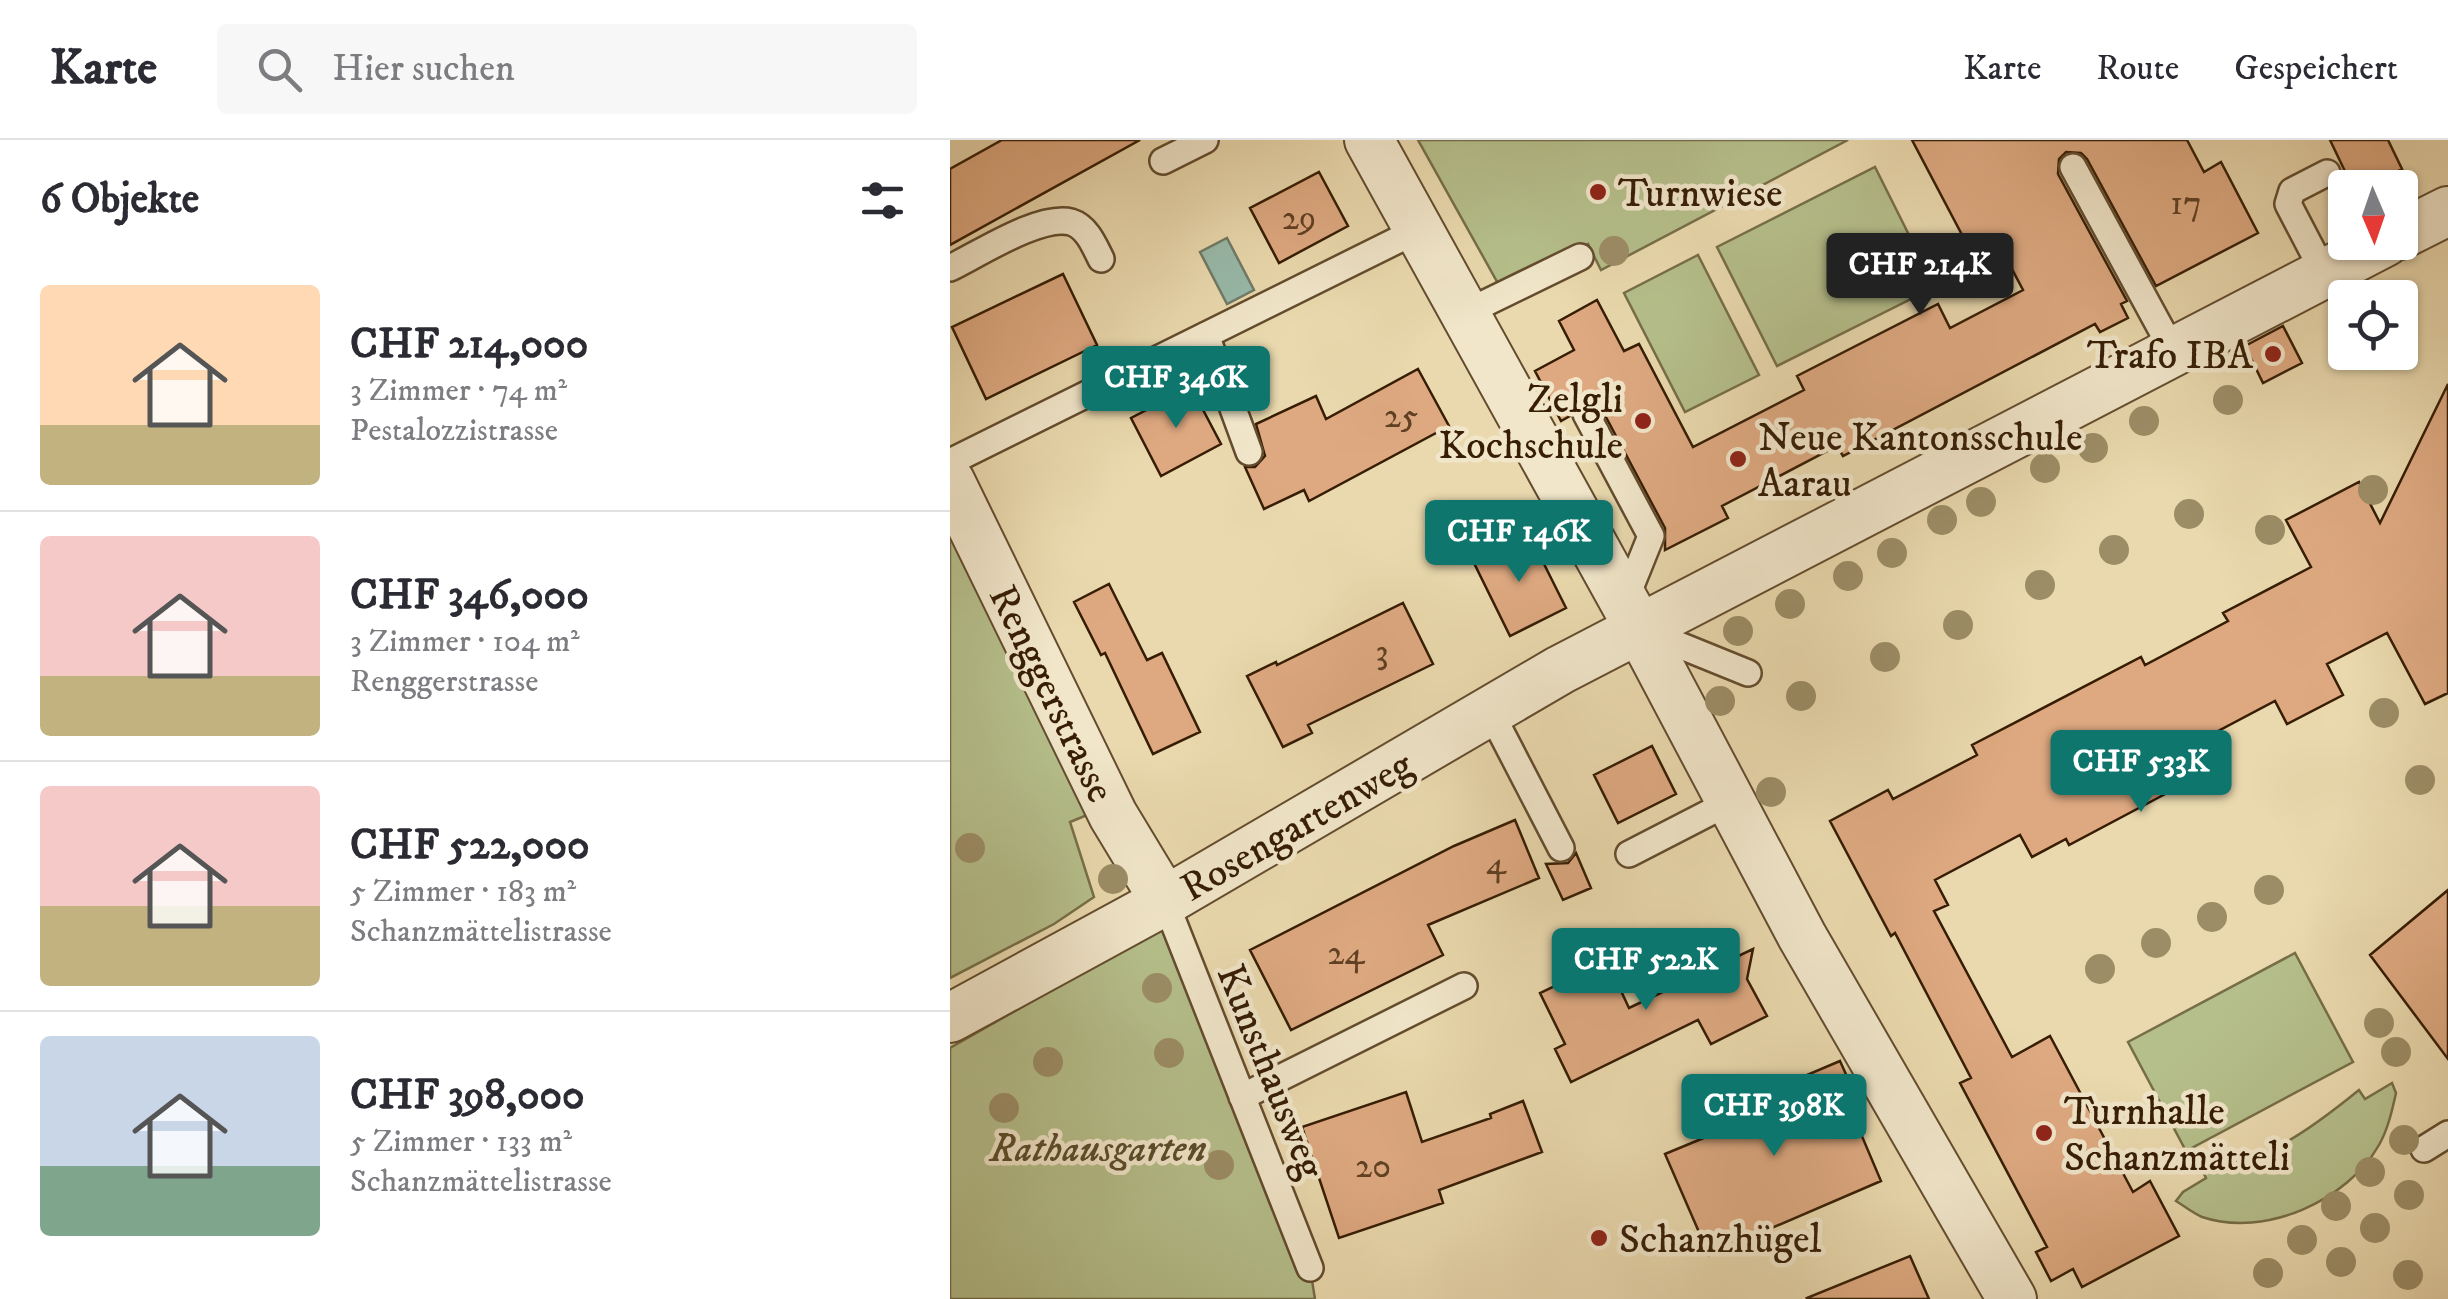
<!DOCTYPE html>
<html lang="de">
<meta charset="utf-8">
<style>
body{margin:0;font-family:"IM FELL DW Pica",serif;background:#f7f7f7;color:#2b2b33;height:100vh;display:flex;flex-direction:column;font-size:38px;white-space:nowrap}
*{box-sizing:border-box;margin:0}
p{font-size:32px;color:#7c7c81}
.icon{flex:none;width:55px;height:55px;fill:none;stroke:currentColor;stroke-width:2;stroke-linecap:round;stroke-linejoin:round}
.map{position:relative;flex:1;overflow:hidden}
.drawer{display:flex;flex-direction:column;background:#fff;width:950px}
.drawer>*{flex:none}
.needle{width:65px;rotate:178deg}
.buttons{position:absolute;left:1378px;top:30px;display:grid;gap:20px}
.buttons a{display:grid;place-items:center;width:90px;height:90px;border-radius:10px;background:#fff;box-shadow:0 2px 8px #0004;font-size:50px}
.price{position:absolute;translate:-50% -85px;padding:0 22px;border-radius:10px;background:#0f766e;color:#fff;font-size:32px;line-height:65px;filter:drop-shadow(0 2px 5px #0008)}
.price::after{content:'';position:absolute;left:50%;top:60px;width:30px;height:22px;margin-left:-15px;background:inherit;clip-path:polygon(0 0,100% 0,50% 100%)}
.price.on{background:#222;color:#fff}
ul{padding:0;list-style:none}
li{display:flex;align-items:center;gap:30px;height:250px;padding:0 40px}
li+li{border-top:2px solid #e1e1e2}
li span{display:grid;place-items:center;flex:none;width:280px;height:200px;border-radius:10px;color:#555}
li>.icon{margin-inline-start:auto}
span .icon{width:120px;height:120px;fill:#fffc;stroke-width:1}
li b{font-size:42px}
h2{display:flex;justify-content:space-between;align-items:center;height:120px;padding:0 40px;font-size:42px}
header{display:flex;align-items:center;gap:60px;box-sizing:border-box;height:140px;padding:0 50px;background:#fff;border-bottom:2px solid #e1e1e2}
header strong{font-size:48px}
nav{display:flex;gap:55px;margin-inline-start:auto;font-size:35px}
.search{width:700px;height:90px;background:#f7f7f7;display:flex;align-items:center;gap:25px;box-sizing:border-box;padding:0 35px;border-radius:10px;color:#7c7c81;font-size:38px}
main{display:flex;flex:1;min-height:0}
.map>svg:first-child{display:block}
</style>
<header>
<strong>Karte</strong>
<div class="search"><svg class="icon" aria-label="search" viewBox="0 0 24 24"><circle cx="10" cy="10" r="6"/><path d="M15 15l6 6"/></svg>Hier suchen</div>
<nav><a>Karte</a><a>Route</a><a>Gespeichert</a></nav>
</header>
<main>
<section class="drawer">
<h2>6 Objekte<svg class="icon" aria-label="filters" viewBox="0 0 24 24"><path d="M4 7h16M4 17h16"/><circle cx="9" cy="7" r="2"/><circle cx="15" cy="17" r="2"/></svg></h2>
<ul>
<li><span style="background:linear-gradient(#ffd9b3 70%,#c2b280 0)"><svg class="icon" aria-label="home" viewBox="0 0 24 24"><path d="M3 11l9-7 9 7M6 9v11h12V9"/></svg></span><div><b>CHF 214,000</b><p>3 Zimmer · 74 m²</p><p>Pestalozzistrasse</p></div></li>
<li><span style="background:linear-gradient(#f6c9c9 70%,#c2b280 0)"><svg class="icon" aria-label="home" viewBox="0 0 24 24"><path d="M3 11l9-7 9 7M6 9v11h12V9"/></svg></span><div><b>CHF 346,000</b><p>3 Zimmer · 104 m²</p><p>Renggerstrasse</p></div></li>
<li><span style="background:linear-gradient(#f6c9c9 60%,#c2b280 0)"><svg class="icon" aria-label="home" viewBox="0 0 24 24"><path d="M3 11l9-7 9 7M6 9v11h12V9"/></svg></span><div><b>CHF 522,000</b><p>5 Zimmer · 183 m²</p><p>Schanzmättelistrasse</p></div></li>
<li><span style="background:linear-gradient(#c9d6e8 65%,#7fa58c 0)"><svg class="icon" aria-label="home" viewBox="0 0 24 24"><path d="M3 11l9-7 9 7M6 9v11h12V9"/></svg></span><div><b>CHF 398,000</b><p>5 Zimmer · 133 m²</p><p>Schanzmättelistrasse</p></div></li>
</ul>
</section>
<div class="map">
<svg width="1498" height="1159" viewBox="0 0 1498 1159">
<rect width="100%" height="100%" fill="#ead9ae"/>
<filter id="stains"><feTurbulence type="fractalNoise" baseFrequency=".002" numOctaves="4"/><feColorMatrix values="0 0 0 0 .2 0 0 0 0 .09 0 0 0 0 .02 0 0 0 .5 -.17"/></filter>
<radialGradient id="worn" r=".72"><stop offset=".6" stop-color="#630" stop-opacity="0"/><stop offset="1" stop-color="#630" stop-opacity=".3"/></radialGradient>
<path fill="#b5bf8b" stroke="#766e48" stroke-width="2.5" d="M 468,0 L 898,0 L 651,130 L 638,104 L 550,147 Z
M 925,27 L 985,147 L 827,226 L 767,107 Z
M 748,115 L 809,235 L 735,272 L 674,153 Z
M 0,385 L 142,673 L 120,682 L 144,757 L 104,784 L 0,838 Z
M 214,786 L 360,1128 L 365,1159 L 0,1159 L 0,908 Z
M 1345,813 L 1403,922 L 1236,1011 L 1178,902 Z
M 1442,943 L 1446,953 C 1442,971 1438,989 1429,1005 C 1397,1061 1315,1098 1252,1077 C 1243,1073 1234,1066 1226,1061 L 1233,1052 L 1256,1038 L 1252,1030 C 1320,1019 1356,993 1409,950 L 1415,959 Z"/>
<path fill="#98baaa" stroke="#717b68" stroke-width="2.5" d="M 277,98 L 304,150 L 277,164 L 250,112 Z"/>
<path fill="#dea981" stroke="#361d04" stroke-width="2.5" d="M 52,0 L 190,0 L 0,105 L 0,29 Z
M 962,0 L 1237,0 L 1254,32 L 1271,22 L 1308,93 L 1206,146 L 1137,19 L 1131,13 L 1116,12 L 1109,19 L 1108,34 L 1177,161 L 1171,164 L 1178,178 L 1150,192 L 1145,184 L 893,316 L 887,306 L 772,366 L 778,378 L 715,410 L 715,388 L 650,266 L 644,260 L 629,259 L 622,266 L 620,276 L 611,281 L 585,231 L 624,210 L 609,181 L 647,160 L 674,211 L 689,204 L 743,307 L 854,250 L 847,236 L 988,164 L 1000,188 L 1073,150 L 1044,95 L 1019,108 Z
M 1380,0 L 1438,0 L 1452,29 L 1414,48 L 1403,48 Z
M 369,32 L 398,86 L 329,123 L 300,68 Z
M 113,134 L 147,205 L 36,259 L 2,187 Z
M 1333,186 L 1352,223 L 1313,243 L 1295,206 Z
M 468,229 L 499,286 L 359,361 L 354,350 L 314,369 L 295,327 L 305,327 L 315,316 L 306,284 L 366,256 L 376,279 Z
M 1498,244 L 1498,553 L 1475,564 L 1437,493 L 1377,524 L 1393,555 L 1337,584 L 1325,561 L 1238,607 L 1250,629 L 1217,647 L 1219,652 L 1119,705 L 1116,699 L 1082,717 L 1070,695 L 985,740 L 998,765 L 984,771 L 1062,917 L 1100,896 L 1183,1052 L 1200,1041 L 1229,1096 L 1132,1147 L 1123,1129 L 1101,1141 L 1086,1112 L 1097,1107 L 1010,943 L 1021,938 L 945,793 L 941,796 L 880,681 L 938,650 L 943,659 L 1027,615 L 1022,605 L 1191,517 L 1195,525 L 1278,481 L 1273,473 L 1361,427 L 1336,380 L 1409,342 L 1430,383 Z
M 241,247 L 271,304 L 211,336 L 181,278 Z
M 579,394 L 616,468 L 560,496 L 523,421 Z
M 159,444 L 197,520 L 212,513 L 250,592 L 203,614 L 155,513 L 151,515 L 124,462 Z
M 453,463 L 483,524 L 358,585 L 362,593 L 333,607 L 297,536 L 326,522 L 327,525 Z
M 702,606 L 726,654 L 668,683 L 644,635 Z
M 565,680 L 589,738 L 478,785 L 493,815 L 341,890 L 300,810 L 504,706 Z
M 626,713 L 641,748 L 613,760 L 596,724 L 618,723 Z
M 1498,750 L 1498,919 L 1420,815 Z
M 803,809 L 797,839 L 817,876 L 761,904 L 748,880 L 621,942 L 605,909 L 615,904 L 590,853 L 657,821 L 679,868 Z
M 890,921 L 903,950 L 894,954 L 931,1041 L 759,1115 L 715,1014 L 756,997 L 749,981 Z
M 456,952 L 472,1002 L 541,978 L 540,974 L 573,961 L 592,1012 L 489,1050 L 493,1063 L 389,1098 L 352,987 Z
M 960,1116 L 979,1159 L 858,1159 L 857,1158 Z"/>
<g fill="none" stroke-linecap="round" stroke-linejoin="round">
<g stroke="#634c2e" stroke-width="30">
<path id="lane" d="M 213,21 L 255,0
M 1123,27 L 1223,211
M 1388,126 L 1406,158
M 0,128 C 29,114 90,74 121,82 C 137,87 144,105 151,119
M 1374,133 L 1338,64 L 1342,51 L 1377,33
M 513,174 L 630,117
M 256,195 L 299,312
M 636,274 L 701,396 L 674,463
M 0,322 L 468,90
M 692,490 L 798,533
M 540,571 L 611,708
M 679,714 L 780,662
M 215,761 L 360,1128
M 292,957 L 514,846
M 1474,1009 L 1498,994"/>
</g>
<g stroke="#634c2e" stroke-width="52">
<path id="street" d="M 419,0 L 690,490 L 852,796 L 1062,1159
M 1450,95 L 1498,71
M 0,341 L 163,675 L 215,761
M 0,878 L 215,761 L 610,530 L 1435,102"/>
</g>
<use href="#lane" stroke="#f1e6ca" stroke-width="25"/>
<use href="#street" stroke="#f1e6ca" stroke-width="48"/>
</g>
<g fill="#9c8d66">
<circle cx="664" cy="111" r="15"/>
<circle cx="1278" cy="260" r="15"/>
<circle cx="1194" cy="281" r="15"/>
<circle cx="1143" cy="308" r="15"/>
<circle cx="1095" cy="328" r="15"/>
<circle cx="1423" cy="350" r="15"/>
<circle cx="1031" cy="362" r="15"/>
<circle cx="1239" cy="374" r="15"/>
<circle cx="992" cy="380" r="15"/>
<circle cx="1320" cy="390" r="15"/>
<circle cx="1164" cy="410" r="15"/>
<circle cx="942" cy="413" r="15"/>
<circle cx="898" cy="436" r="15"/>
<circle cx="1090" cy="445" r="15"/>
<circle cx="840" cy="464" r="15"/>
<circle cx="1008" cy="485" r="15"/>
<circle cx="788" cy="491" r="15"/>
<circle cx="935" cy="517" r="15"/>
<circle cx="851" cy="556" r="15"/>
<circle cx="770" cy="561" r="15"/>
<circle cx="1434" cy="573" r="15"/>
<circle cx="1470" cy="640" r="15"/>
<circle cx="821" cy="652" r="15"/>
<circle cx="20" cy="708" r="15"/>
<circle cx="163" cy="739" r="15"/>
<circle cx="1319" cy="750" r="15"/>
<circle cx="1262" cy="777" r="15"/>
<circle cx="1206" cy="803" r="15"/>
<circle cx="1150" cy="829" r="15"/>
<circle cx="207" cy="848" r="15"/>
<circle cx="1429" cy="883" r="15"/>
<circle cx="1446" cy="912" r="15"/>
<circle cx="219" cy="913" r="15"/>
<circle cx="98" cy="922" r="15"/>
<circle cx="54" cy="968" r="15"/>
<circle cx="1454" cy="1000" r="15"/>
<circle cx="269" cy="1025" r="15"/>
<circle cx="1420" cy="1032" r="15"/>
<circle cx="1459" cy="1055" r="15"/>
<circle cx="1386" cy="1066" r="15"/>
<circle cx="1425" cy="1088" r="15"/>
<circle cx="1352" cy="1100" r="15"/>
<circle cx="1391" cy="1122" r="15"/>
<circle cx="1318" cy="1133" r="15"/>
<circle cx="1458" cy="1135" r="15"/>
</g>
<g fill="#8f2418" stroke="#f1e6ca" stroke-width="4">
<circle cx="648" cy="52" r="10"/>
<circle cx="1323" cy="214" r="10"/>
<circle cx="693" cy="281" r="10"/>
<circle cx="788" cy="319" r="10"/>
<circle cx="1094" cy="993" r="10"/>
<circle cx="649" cy="1098" r="10"/>
</g>
<g text-anchor="middle" stroke-width="9" stroke-linejoin="round" paint-order="stroke">
<g font-size="35" fill="#604023">
<text x="1236" y="74">17</text>
<text x="349" y="89">29</text>
<text x="451" y="287">25</text>
<text x="432" y="523">3</text>
<text x="546" y="734">4</text>
<text x="396" y="824">24</text>
<text x="423" y="1037">20</text>
</g>
<g font-size="40" fill="#361d04" stroke="#f1e6ca" text-anchor="start">
<text x="668" y="66">Turnwiese</text>
<text x="1303" y="228" text-anchor="end">Trafo IBA</text>
<text x="673" y="272" text-anchor="end">Zelgli<tspan x="673" dy="46">Kochschule</tspan></text>
<text x="808" y="310">Neue Kantonsschule<tspan x="808" dy="46">Aarau</tspan></text>
<text x="1114" y="984">Turnhalle<tspan x="1114" dy="46">Schanzmätteli</tspan></text>
<text x="669" y="1112">Schanzhügel</text>
</g>
<g font-size="40" fill="#361d04" stroke="#f1e6ca">
<text transform="translate(103 553) rotate(64)" y="14">Renggerstrasse</text>
<text transform="translate(346 685) rotate(-30)" y="14">Rosengartenweg</text>
<text transform="translate(322 931) rotate(68)" y="14">Kunsthausweg</text>
</g>
<g font-size="40" font-style="italic" fill="#5c4e2c" stroke="#f1e6ca">
<text x="148" y="1021">Rathausgarten</text>
</g>
</g>
<rect width="100%" height="100%" filter="url(#stains)"/>
<rect width="100%" height="100%" fill="url(#worn)"/>
</svg>
<div class="buttons">
<a><svg class="needle" viewBox="-14 -14 28 28"><path d="M0-13l5 13h-10z" fill="#e53935"/><path d="M0 13l5-13h-10z" fill="#7c7c81"/></svg></a>
<a><svg class="icon" aria-label="locate" viewBox="0 0 24 24"><circle cx="12" cy="12" r="6"/><path d="M12 2v4M12 18v4M2 12h4M18 12h4"/></svg></a>
</div>
<b class="price on" style="left:970px;top:178px">CHF 214K</b>
<b class="price" style="left:226px;top:291px">CHF 346K</b>
<b class="price" style="left:569px;top:445px">CHF 146K</b>
<b class="price" style="left:1191px;top:675px">CHF 533K</b>
<b class="price" style="left:696px;top:873px">CHF 522K</b>
<b class="price" style="left:824px;top:1019px">CHF 398K</b>
</div>
</main>
